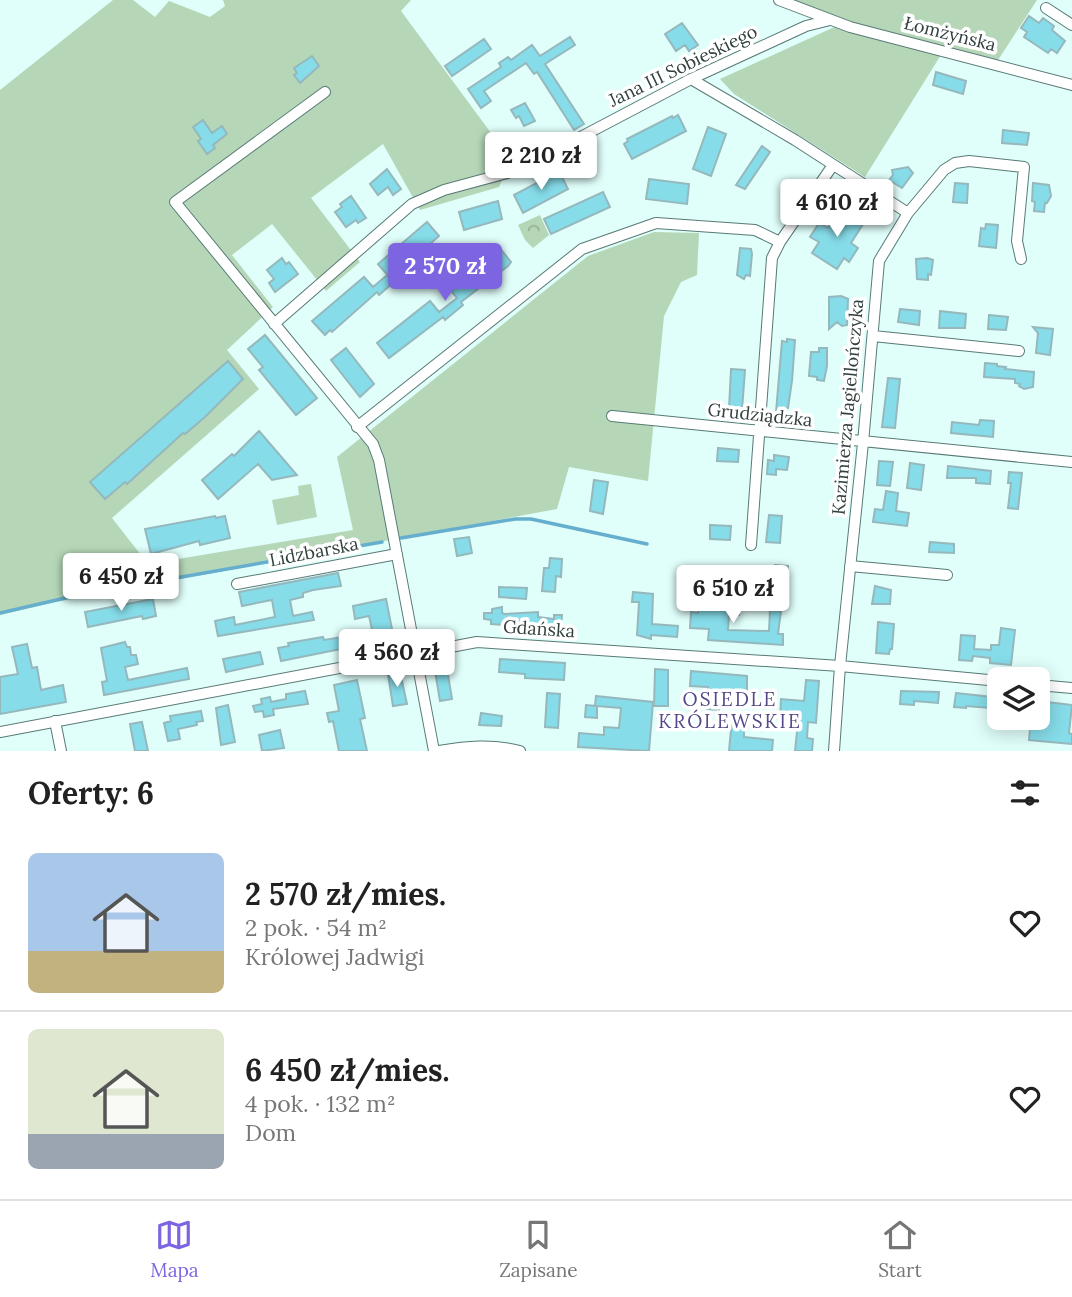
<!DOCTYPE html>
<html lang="pl">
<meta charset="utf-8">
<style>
body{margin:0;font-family:Lora,serif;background:#f2f2f2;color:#222;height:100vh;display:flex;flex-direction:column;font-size:26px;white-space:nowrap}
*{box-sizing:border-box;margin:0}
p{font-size:23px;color:#767676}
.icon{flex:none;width:38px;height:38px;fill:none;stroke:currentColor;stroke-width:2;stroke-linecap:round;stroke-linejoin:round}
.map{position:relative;height:751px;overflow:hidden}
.details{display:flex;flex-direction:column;background:#fff;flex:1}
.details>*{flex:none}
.fabs{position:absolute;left:987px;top:667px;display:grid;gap:14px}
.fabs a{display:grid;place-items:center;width:63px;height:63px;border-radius:10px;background:#fff;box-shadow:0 4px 18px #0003;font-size:35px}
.price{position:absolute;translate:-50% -60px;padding:0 16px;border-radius:7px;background:#fff;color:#222;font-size:23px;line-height:46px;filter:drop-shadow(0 2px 4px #0008)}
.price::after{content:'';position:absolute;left:50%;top:42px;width:21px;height:16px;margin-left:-10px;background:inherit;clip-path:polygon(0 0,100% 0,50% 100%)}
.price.active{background:#7d64e0;color:#fff}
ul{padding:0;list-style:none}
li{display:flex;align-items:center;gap:21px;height:175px;padding:0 28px}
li+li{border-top:2px solid #e0e0e0}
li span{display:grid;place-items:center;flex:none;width:196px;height:140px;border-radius:10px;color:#555}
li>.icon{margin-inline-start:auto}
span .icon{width:84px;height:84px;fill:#fffc;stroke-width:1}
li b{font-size:30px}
h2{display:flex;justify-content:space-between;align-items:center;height:84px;padding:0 28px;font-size:30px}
.tab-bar{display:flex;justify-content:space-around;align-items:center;height:98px;border-top:2px solid #e0e0e0;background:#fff;font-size:19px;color:#767676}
.tab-bar a{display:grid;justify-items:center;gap:4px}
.tab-bar .active{color:#7d64e0}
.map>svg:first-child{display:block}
</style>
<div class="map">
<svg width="1072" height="751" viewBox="0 0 1072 751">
<defs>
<pattern id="forest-crowns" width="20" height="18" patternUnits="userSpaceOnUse" patternTransform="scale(1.75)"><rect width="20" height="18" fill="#b5d7b7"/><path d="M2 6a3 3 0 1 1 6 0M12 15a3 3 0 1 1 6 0" fill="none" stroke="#94b096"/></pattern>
</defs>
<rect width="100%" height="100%" fill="#e0fefa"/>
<path fill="#b5d7b7" d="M 113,0 L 133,0 L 155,17 L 169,1 L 210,17 L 225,6 L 223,0 L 411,0 L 401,11 L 511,160 L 499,187 L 420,210 L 383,144 L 311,198 L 360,262 L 326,291 L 272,224 L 232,255 L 273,307 L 227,350 L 259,389 L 112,518 L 148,564 L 353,530 L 337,457 L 588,256 L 654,232 L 699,233 L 697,275 L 681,282 L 664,316 L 648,481 L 569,467 L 557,509 L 51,603 L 0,615 L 0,90 Z
M 779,0 L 1037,0 L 998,60 L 944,50 L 865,177 L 734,94 L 720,79 L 841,24 Z
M 311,484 L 317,517 L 277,525 L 272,500 L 299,495 L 298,486 Z"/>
<path fill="url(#forest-crowns)" d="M 540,215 L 549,235 L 533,248 L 525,240 L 518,225 Z"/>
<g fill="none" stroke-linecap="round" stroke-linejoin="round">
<path stroke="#66aecd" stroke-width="3.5" d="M 401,538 L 515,519 L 531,519 L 647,544
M 0,613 L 78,595 L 382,542"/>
</g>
<path fill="#86dce9" stroke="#95b8bd" stroke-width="2" d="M 1029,16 L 1039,23 L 1043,18 L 1054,26 L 1052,30 L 1065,41 L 1057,53 L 1051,49 L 1048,53 L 1024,37 L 1027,32 L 1021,28 Z
M 682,23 L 698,45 L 689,51 L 685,45 L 676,51 L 665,34 Z
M 570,37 L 575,45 L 545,64 L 584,124 L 574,130 L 537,72 L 534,74 L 526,63 L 484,91 L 491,101 L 481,108 L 468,89 L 501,67 L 499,63 L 508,57 L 511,60 L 532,45 L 540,56 Z
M 484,39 L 491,49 L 452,76 L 445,66 Z
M 312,56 L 319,66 L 300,83 L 294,75 L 297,73 L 294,68 Z
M 936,72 L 966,81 L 963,94 L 933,85 Z
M 525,103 L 535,121 L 524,126 L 519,116 L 516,118 L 511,110 Z
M 678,115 L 686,131 L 632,159 L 624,144 L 628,141 L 627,139 L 672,116 L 673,118 Z
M 203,120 L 212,133 L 222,126 L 227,134 L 213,145 L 215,148 L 207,154 L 198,141 L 201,139 L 193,127 Z
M 708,127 L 726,134 L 711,176 L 693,169 Z
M 1003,130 L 1029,133 L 1027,145 L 1002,143 Z
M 762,146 L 770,152 L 745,189 L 736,185 Z
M 908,167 L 913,173 L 902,188 L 889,180 L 893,175 L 892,170 Z
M 387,169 L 401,189 L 393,195 L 388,187 L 378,195 L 370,184 Z
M 559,171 L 568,189 L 523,213 L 514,195 Z
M 649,179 L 689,184 L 687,204 L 646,199 Z
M 955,183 L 968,184 L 967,203 L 953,202 Z
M 1033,183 L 1049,185 L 1051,196 L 1047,203 L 1045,203 L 1044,212 L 1034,211 L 1035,202 L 1032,201 Z
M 603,192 L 610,207 L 551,234 L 544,219 Z
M 351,196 L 366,218 L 358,223 L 356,220 L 346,227 L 335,212 L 342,207 L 340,204 Z
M 498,201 L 502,219 L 464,230 L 459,212 Z
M 849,208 L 858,214 L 855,219 L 863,224 L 851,243 L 858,248 L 849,262 L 844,258 L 837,269 L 812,253 L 819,242 L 810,237 L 819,223 L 828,228 L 840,209 L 846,213 Z
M 427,222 L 439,236 L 391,279 L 378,264 Z
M 986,224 L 998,225 L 996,248 L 979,246 L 981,228 L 985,229 Z
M 499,247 L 511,262 L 508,266 L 461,302 L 463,305 L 445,320 L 443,317 L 389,358 L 377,343 L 430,301 L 439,312 L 457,298 L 448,287 Z
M 740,248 L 751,249 L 752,254 L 750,276 L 746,275 L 744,279 L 737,275 Z
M 282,258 L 286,264 L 289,262 L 298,274 L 275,292 L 269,283 L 274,279 L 267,270 Z
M 927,258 L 933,260 L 931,275 L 928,274 L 928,280 L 917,279 L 916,259 Z
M 387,275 L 394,282 L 379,295 L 377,292 L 332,332 L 330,330 L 325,335 L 312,321 L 364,277 L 373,287 Z
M 841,296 L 848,299 L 847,325 L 842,326 L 837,322 L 829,329 L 829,297 Z
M 900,309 L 920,311 L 919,325 L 898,322 Z
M 940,311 L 966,314 L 965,328 L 939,328 Z
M 989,315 L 1008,317 L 1006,330 L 988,329 Z
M 1033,327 L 1053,329 L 1050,355 L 1036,353 L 1038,333 Z
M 265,335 L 317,398 L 296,415 L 259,370 L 263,367 L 248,349 Z
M 787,339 L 795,340 L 792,381 L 788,408 L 786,408 L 785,413 L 776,412 L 782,341 L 787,342 Z
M 346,348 L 374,384 L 360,397 L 331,360 Z
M 819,348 L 827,348 L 827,366 L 824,381 L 817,380 L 817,377 L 809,376 L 811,352 L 819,352 Z
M 228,361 L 243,379 L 205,417 L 185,434 L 183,433 L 127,484 L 125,482 L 105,499 L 90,482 Z
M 985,363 L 997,364 L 997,366 L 1006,367 L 1005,369 L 1034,372 L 1033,387 L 1024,389 L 1019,386 L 1020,384 L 1015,383 L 1015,379 L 984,377 Z
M 731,369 L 745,370 L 742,410 L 729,409 Z
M 888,378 L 900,379 L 895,428 L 882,427 Z
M 980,420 L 994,421 L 993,437 L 951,433 L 952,422 L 979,425 Z
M 259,431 L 297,475 L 272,480 L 258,464 L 218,499 L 202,480 L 232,454 L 234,456 Z
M 718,448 L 739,450 L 738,462 L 717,461 Z
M 774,455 L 789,457 L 787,470 L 776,469 L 776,475 L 767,474 L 768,460 L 774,461 Z
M 879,461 L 893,462 L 890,486 L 877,485 Z
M 910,463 L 924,465 L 921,490 L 907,488 Z
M 948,466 L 991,471 L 990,484 L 976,483 L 976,478 L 947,478 Z
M 1009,472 L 1022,473 L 1018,509 L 1008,508 L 1011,483 L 1008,483 Z
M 594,480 L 608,482 L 603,514 L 590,511 Z
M 886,491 L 898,493 L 896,511 L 909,513 L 907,526 L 873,522 L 875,509 L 883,510 Z
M 769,515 L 782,516 L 780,543 L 766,542 Z
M 215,516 L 216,518 L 225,516 L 230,538 L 200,545 L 199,541 L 151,554 L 145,529 Z
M 710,525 L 731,526 L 730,540 L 710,539 Z
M 469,537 L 472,553 L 457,556 L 454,539 Z
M 930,542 L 954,544 L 954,553 L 929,552 Z
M 550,558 L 562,559 L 561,577 L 556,576 L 555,592 L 542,591 L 544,568 L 549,568 Z
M 775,565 L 788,566 L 788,587 L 773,586 Z
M 338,573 L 341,586 L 313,590 L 303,593 L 303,597 L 290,600 L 293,616 L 312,612 L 314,620 L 218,636 L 215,621 L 234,617 L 235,625 L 275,617 L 272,600 L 242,606 L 239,592 Z
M 875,586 L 891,590 L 890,604 L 872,604 Z
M 499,587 L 527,588 L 526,599 L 499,597 Z
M 633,592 L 653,594 L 652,624 L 678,626 L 677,637 L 651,635 L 651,639 L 637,635 L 639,602 L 632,602 Z
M 153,599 L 156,616 L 143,619 L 142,616 L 88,627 L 85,612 Z
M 386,599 L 394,639 L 375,643 L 369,616 L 355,619 L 353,606 Z
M 700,599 L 709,600 L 708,604 L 740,605 L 739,615 L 729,614 L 728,630 L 769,631 L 770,610 L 781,611 L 778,634 L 783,634 L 783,645 L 708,640 L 709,629 L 690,628 L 691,612 L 698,613 Z
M 502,607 L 502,613 L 505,614 L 538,612 L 538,617 L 554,619 L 554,615 L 562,615 L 561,629 L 520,627 L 520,623 L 505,621 L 505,625 L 491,624 L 491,620 L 484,619 L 484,613 L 492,613 L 492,609 Z
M 878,622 L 894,624 L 892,649 L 890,649 L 889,654 L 876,653 Z
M 1001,628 L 1015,630 L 1011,665 L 990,663 L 990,658 L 973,656 L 972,661 L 959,660 L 961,635 L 975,636 L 974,649 L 991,650 L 991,645 L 999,645 Z
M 349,636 L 351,647 L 281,661 L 278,648 L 289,646 L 288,643 L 323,637 L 324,640 Z
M 125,642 L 127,647 L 130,647 L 131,655 L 136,655 L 138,664 L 125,667 L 128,680 L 187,668 L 189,679 L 104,695 L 102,682 L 107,681 L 101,648 Z
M 27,644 L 32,668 L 37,667 L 41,690 L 63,685 L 66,702 L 0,714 L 0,677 L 18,674 L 12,647 Z
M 260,652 L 263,664 L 226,672 L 223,659 Z
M 500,659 L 565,663 L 564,680 L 525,678 L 525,674 L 499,672 Z
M 446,663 L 452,699 L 440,701 L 434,665 Z
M 655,669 L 668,670 L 668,706 L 654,706 Z
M 691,671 L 747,676 L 747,692 L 720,690 L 719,710 L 707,709 L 708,687 L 690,686 Z
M 400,672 L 407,704 L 393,706 L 388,674 Z
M 357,680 L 365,718 L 360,719 L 367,751 L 339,751 L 333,721 L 329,722 L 327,713 L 339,711 L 334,685 Z
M 806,680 L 819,681 L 816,723 L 808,722 L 807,738 L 813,739 L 812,751 L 795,751 L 798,722 L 780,721 L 781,699 L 804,701 Z
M 305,691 L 308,704 L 273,709 L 274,715 L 264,717 L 263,711 L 255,712 L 253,706 L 262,704 L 261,699 L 270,697 L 271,702 L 286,699 L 286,694 Z
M 901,691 L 939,692 L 938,703 L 914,701 L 914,705 L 900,704 Z
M 547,693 L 560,694 L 558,728 L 545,727 Z
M 956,693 L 992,697 L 990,708 L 966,706 L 966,708 L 954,707 Z
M 596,696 L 653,702 L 649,751 L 578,747 L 579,733 L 604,735 L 604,727 L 619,728 L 621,708 L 597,706 L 597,718 L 585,717 L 586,705 L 597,706 L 595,706 Z
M 1038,701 L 1072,705 L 1069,733 L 1072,734 L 1072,744 L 1029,740 L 1031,718 L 1038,718 Z
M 228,705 L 235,742 L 221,745 L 216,708 Z
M 201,711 L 203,721 L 196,722 L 197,725 L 178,729 L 180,739 L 168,741 L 164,723 L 171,721 L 170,716 Z
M 481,713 L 502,716 L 501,726 L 479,725 Z
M 732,719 L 744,720 L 744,737 L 773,740 L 772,751 L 729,751 Z
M 142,722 L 148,751 L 135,751 L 130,724 Z
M 280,730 L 284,748 L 262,751 L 259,735 Z"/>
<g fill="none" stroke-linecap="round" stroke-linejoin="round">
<g stroke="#587a76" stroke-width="12">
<path id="minor" d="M 779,0 L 850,27 L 1072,85
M 1046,8 L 1072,25
M 691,79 L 795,140 L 908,213
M 325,92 L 175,202 L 373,444 L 379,460 L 434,751
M 274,324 L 412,204 L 444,190 L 518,170 L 691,79 L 806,26 L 830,20
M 873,336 L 1019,351
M 612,416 L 1072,462
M 357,427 L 582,249 L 656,223 L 755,230 L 780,242
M 751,545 L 772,258 L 780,242 L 833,165
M 850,566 L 947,575
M 237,584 L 397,554
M 1038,685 L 1072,688
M 55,721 L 61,751
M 0,732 L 477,642 L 840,666 L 999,681
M 439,751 C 468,746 491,744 520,751
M 834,751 L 840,666 L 863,443 L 879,261 L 908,213 L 944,170 L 955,163 L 969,161 L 1024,167 L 1017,241 L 1021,259"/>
</g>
<use href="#minor" stroke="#fff" stroke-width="10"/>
</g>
<g text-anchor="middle" stroke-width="7" stroke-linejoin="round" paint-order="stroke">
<g font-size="18" fill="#313f3d" stroke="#fff">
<text transform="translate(950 34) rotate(14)" y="6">Łomżyńska</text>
<text transform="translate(683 66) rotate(-26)" y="6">Jana III Sobieskiego</text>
<text transform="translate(848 407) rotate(-85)" y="6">Kazimierza Jagiellończyka</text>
<text transform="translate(760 415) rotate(6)" y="6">Grudziądzka</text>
<text transform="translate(314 552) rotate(-11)" y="6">Lidzbarska</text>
<text transform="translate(539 629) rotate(4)" y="6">Gdańska</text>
</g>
<g font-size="19" letter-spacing="2" fill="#544a88" stroke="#fff">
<text x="730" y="706">OSIEDLE<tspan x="730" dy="22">KRÓLEWSKIE</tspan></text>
</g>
</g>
</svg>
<div class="fabs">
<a><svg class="icon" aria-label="layers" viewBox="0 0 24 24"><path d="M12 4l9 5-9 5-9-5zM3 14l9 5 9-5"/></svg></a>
</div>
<b class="price" style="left:541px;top:192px">2 210 zł</b>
<b class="price" style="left:837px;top:239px">4 610 zł</b>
<b class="price active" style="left:445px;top:303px">2 570 zł</b>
<b class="price" style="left:121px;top:613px">6 450 zł</b>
<b class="price" style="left:733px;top:625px">6 510 zł</b>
<b class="price" style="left:397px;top:689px">4 560 zł</b>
</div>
<section class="details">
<h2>Oferty: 6<svg class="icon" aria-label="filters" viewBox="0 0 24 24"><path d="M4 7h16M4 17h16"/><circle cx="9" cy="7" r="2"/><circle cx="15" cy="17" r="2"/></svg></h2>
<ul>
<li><span style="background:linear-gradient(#a9c7e8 70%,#c2b280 0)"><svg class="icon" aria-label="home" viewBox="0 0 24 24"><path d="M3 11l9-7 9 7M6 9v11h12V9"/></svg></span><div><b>2 570 zł/mies.</b><p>2 pok. · 54 m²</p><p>Królowej Jadwigi</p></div><svg class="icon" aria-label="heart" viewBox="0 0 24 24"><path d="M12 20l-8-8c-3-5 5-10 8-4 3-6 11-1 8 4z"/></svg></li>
<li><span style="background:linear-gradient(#dfe7d0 75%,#9aa5b1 0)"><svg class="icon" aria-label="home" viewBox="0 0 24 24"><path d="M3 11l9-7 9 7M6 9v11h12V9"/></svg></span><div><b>6 450 zł/mies.</b><p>4 pok. · 132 m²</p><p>Dom</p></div><svg class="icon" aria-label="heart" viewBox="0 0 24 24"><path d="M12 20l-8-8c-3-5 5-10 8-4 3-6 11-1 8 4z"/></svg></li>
</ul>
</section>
<nav class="tab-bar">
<a class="active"><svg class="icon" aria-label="map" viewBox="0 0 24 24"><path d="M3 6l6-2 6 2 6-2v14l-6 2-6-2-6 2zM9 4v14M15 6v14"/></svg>Mapa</a>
<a><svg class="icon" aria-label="saved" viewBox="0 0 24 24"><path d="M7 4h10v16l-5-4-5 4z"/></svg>Zapisane</a>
<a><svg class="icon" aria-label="home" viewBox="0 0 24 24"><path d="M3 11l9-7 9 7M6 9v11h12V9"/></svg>Start</a>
</nav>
